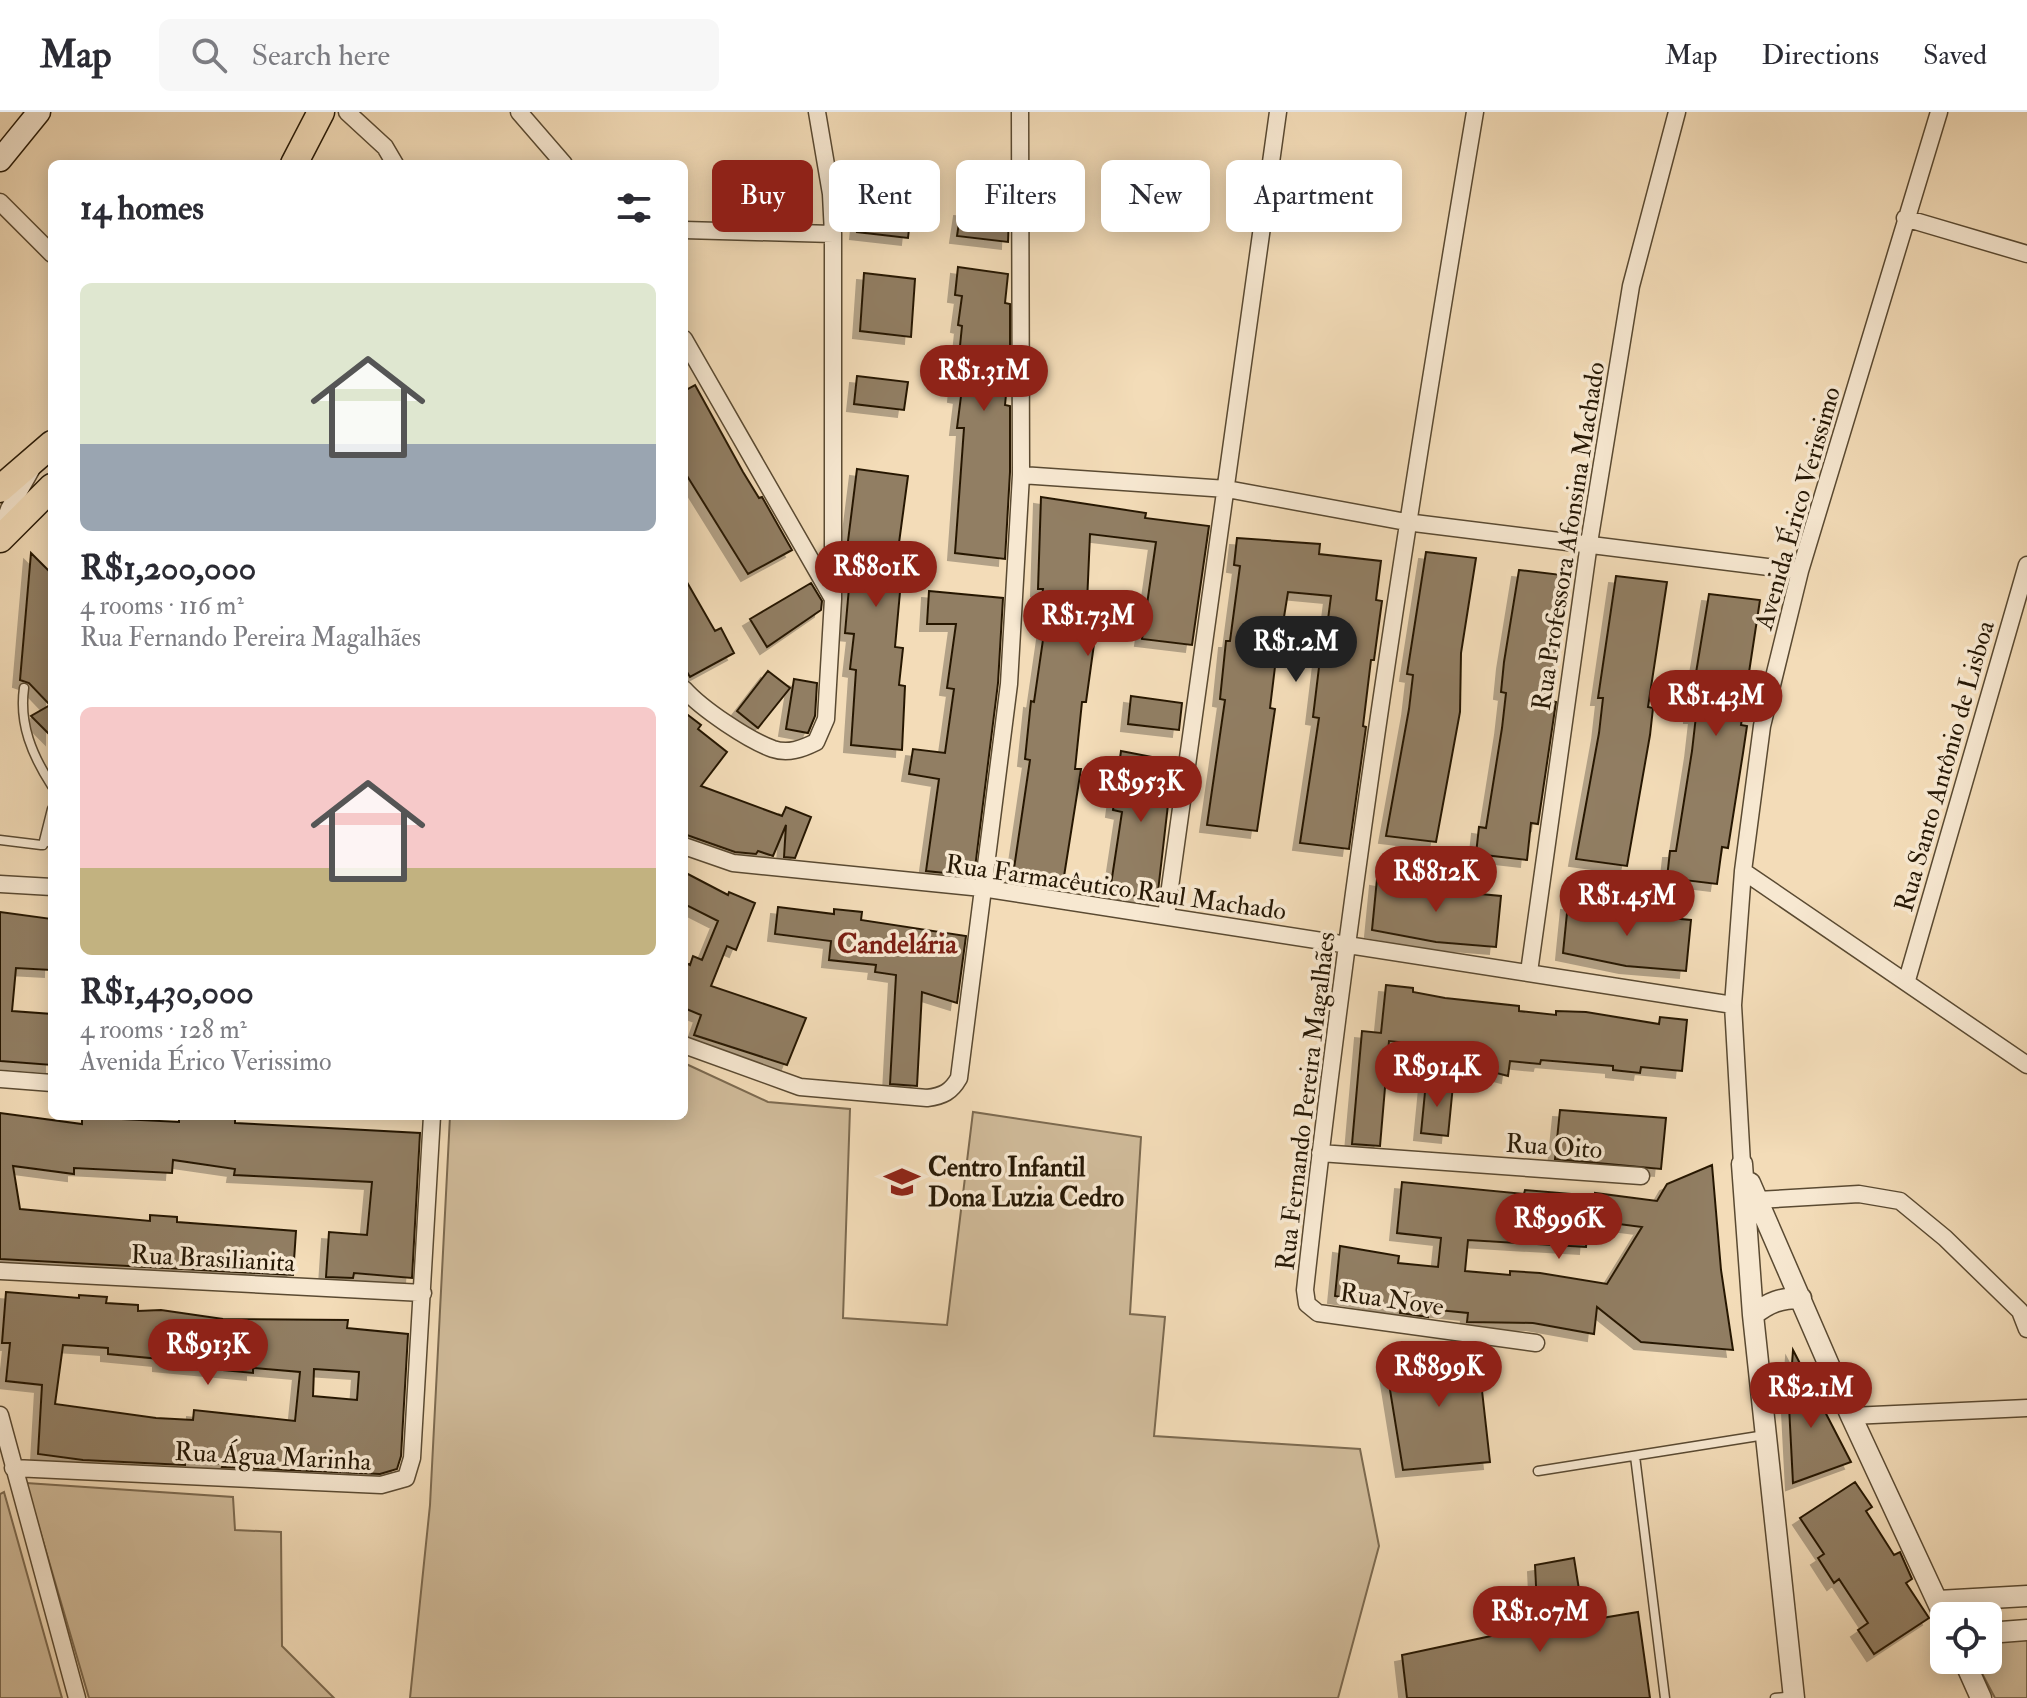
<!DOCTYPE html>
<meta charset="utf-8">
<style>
body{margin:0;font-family:"IM FELL Double Pica",serif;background:#f7f7f7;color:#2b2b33;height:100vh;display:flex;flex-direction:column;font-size:30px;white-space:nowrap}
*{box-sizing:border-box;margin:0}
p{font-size:26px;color:#7c7c81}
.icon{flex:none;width:44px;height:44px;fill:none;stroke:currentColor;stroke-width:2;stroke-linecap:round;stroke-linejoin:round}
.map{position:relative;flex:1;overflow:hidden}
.drawer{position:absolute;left:48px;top:48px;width:640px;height:960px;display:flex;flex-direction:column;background:#fff;border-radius:12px;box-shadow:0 4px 20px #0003}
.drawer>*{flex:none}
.top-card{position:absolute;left:712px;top:48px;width:760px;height:72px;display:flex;gap:16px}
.controls{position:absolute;left:1930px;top:1490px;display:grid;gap:16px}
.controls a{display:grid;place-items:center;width:72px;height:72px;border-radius:12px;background:#fff;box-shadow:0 4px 20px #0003;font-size:40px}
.price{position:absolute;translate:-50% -68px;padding:0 18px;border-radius:28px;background:#8f2418;color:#fff;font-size:26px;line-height:52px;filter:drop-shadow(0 2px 4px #0008)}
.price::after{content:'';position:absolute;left:50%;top:48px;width:24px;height:18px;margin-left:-12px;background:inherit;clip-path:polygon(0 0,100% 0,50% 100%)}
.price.active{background:#222;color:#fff}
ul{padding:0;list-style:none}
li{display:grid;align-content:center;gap:16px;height:424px;padding:0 32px}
li span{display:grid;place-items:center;height:248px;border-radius:12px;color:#555}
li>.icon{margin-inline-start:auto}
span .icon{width:144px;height:144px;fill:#fffc;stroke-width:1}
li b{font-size:34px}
h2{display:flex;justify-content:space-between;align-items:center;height:96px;padding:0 32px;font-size:34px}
.chip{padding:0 28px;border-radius:12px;background:#fff;box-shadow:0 4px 20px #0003;font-size:28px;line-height:72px}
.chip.active{background:#8f2418;color:#fff}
header{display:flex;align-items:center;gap:48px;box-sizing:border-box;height:112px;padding:0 40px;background:#fff;border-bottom:2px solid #e1e1e2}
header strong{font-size:38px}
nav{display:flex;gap:44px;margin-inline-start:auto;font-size:28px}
.search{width:560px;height:72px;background:#f7f7f7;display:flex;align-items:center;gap:20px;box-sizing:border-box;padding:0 28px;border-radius:12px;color:#7c7c81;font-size:30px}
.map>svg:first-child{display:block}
</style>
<header>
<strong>Map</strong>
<div class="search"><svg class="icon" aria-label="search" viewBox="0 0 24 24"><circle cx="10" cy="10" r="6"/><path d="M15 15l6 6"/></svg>Search here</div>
<nav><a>Map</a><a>Directions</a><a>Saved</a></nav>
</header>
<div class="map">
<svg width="2027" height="1586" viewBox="0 0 2027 1586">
<defs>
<filter id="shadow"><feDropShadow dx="-7" dy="7" stdDeviation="0" flood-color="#0004"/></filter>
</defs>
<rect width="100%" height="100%" fill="#f3dcb8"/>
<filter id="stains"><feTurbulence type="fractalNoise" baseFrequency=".0025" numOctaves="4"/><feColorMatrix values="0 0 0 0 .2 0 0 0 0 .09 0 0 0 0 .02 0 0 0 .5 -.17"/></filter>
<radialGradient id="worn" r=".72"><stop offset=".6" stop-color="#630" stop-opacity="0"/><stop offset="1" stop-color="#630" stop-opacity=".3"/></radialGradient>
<path fill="#d0bb9a" stroke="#7c6a50" stroke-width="2" d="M 684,951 L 768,990 L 850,997 L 843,1206 L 947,1213 L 973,1000 L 1141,1025 L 1130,1202 L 1165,1205 L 1154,1324 L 1360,1337 L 1379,1434 L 1338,1586 L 410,1586 L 430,1393 L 450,1004 L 684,1004 Z
M 26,1371 L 233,1385 L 235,1418 L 281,1420 L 282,1534 L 334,1586 L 89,1586 Z
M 4,1380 L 62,1586 L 0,1586 L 0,1382 Z
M 2027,1522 L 2027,1586 L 1995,1586 L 1975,1548 L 1988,1548 L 1988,1525 Z"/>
<path fill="#917e63" stroke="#271906" stroke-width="2" fill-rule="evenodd" filter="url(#shadow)" d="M 860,93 L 911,99 L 908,126 L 857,120 Z
M 961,97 L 1009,103 L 1008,130 L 957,124 Z
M 958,155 L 1008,162 L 1005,191 L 1010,192 L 1010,242 L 1005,293 L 1010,294 L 1010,360 L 1005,447 L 955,441 L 964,316 L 957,316 L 961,284 L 955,283 L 962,214 L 958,213 L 962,184 L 955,183 Z
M 864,161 L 915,167 L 911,225 L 860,219 Z
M 857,264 L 908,270 L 904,298 L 854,292 Z
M 695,273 L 743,360 L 759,386 L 762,385 L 792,438 L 748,462 L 684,359 L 684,279 Z
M 857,357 L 908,364 L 894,468 L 901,469 L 895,535 L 903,536 L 899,573 L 905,574 L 902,638 L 851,633 L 856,558 L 850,557 L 854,522 L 845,521 L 851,453 L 845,453 Z
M 1041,385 L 1146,401 L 1145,406 L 1209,414 L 1192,533 L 1142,527 L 1156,430 L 1090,422 L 1087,491 L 1093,492 L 1088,531 L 1094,532 L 1086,590 L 1082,590 L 1075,657 L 1081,657 L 1062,777 L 1012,770 L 1030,648 L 1025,647 L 1031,589 L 1034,590 L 1045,514 L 1039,514 L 1043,477 L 1038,477 Z
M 1237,426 L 1320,432 L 1319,442 L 1381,449 L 1376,488 L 1382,489 L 1374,548 L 1371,548 L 1363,614 L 1366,615 L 1349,737 L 1300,731 L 1319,606 L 1313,605 L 1320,547 L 1323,547 L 1331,484 L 1288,480 L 1280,530 L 1278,530 L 1270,596 L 1275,597 L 1257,719 L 1207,713 L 1225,588 L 1220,587 L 1226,529 L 1230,529 L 1240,454 L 1234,453 Z
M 1426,440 L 1476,446 L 1461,541 L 1460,600 L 1436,730 L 1386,724 L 1409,597 L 1413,563 L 1407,562 Z
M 31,441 L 52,462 L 52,625 L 31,604 L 50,593 L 29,571 L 20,568 Z
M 1519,458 L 1570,464 L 1561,523 L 1558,523 L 1551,589 L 1556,590 L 1538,712 L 1531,711 L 1527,748 L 1476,742 L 1479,715 L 1486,716 L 1502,616 L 1506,581 L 1501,580 L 1504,550 Z
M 1616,464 L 1667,470 L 1648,595 L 1653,596 L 1650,623 L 1627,754 L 1576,747 L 1599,621 L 1603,586 L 1598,586 Z
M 684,465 L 715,519 L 721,516 L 734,541 L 690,565 L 684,555 Z
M 811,471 L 822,489 L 821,498 L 767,535 L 750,507 Z
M 929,479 L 1003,486 L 998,571 L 974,764 L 926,759 L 939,667 L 909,662 L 913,637 L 945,641 L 954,577 L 947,576 L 956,512 L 927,512 Z
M 1709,482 L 1760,488 L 1741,613 L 1747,614 L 1743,641 L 1728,736 L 1722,735 L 1717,772 L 1667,766 L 1670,739 L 1676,739 L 1692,639 L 1696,604 L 1691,604 L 1694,573 Z
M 768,559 L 790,576 L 758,616 L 737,599 Z
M 794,567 L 817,571 L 815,604 L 808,621 L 786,617 Z
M 1131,584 L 1182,591 L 1179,618 L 1128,612 Z
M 684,600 L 701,613 L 698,617 L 727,640 L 701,674 L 782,704 L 786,695 L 811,705 L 795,746 L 784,745 L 786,713 L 773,744 L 758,739 L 756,742 L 735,740 L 684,722 Z
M 1121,639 L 1173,649 L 1157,788 L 1110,779 L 1122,700 L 1113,698 Z
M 684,760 L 728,783 L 729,780 L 755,791 L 736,838 L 727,834 L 711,874 L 806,906 L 787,953 L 694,923 L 701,903 L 684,896 L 684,850 L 690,853 L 693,844 L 702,848 L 718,809 L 684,792 Z
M 1377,767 L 1437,778 L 1501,784 L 1496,835 L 1436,830 L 1372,818 Z
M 1568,791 L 1627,802 L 1691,808 L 1686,859 L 1626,854 L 1563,841 Z
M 778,795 L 834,802 L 834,797 L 862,800 L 861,808 L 966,824 L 957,891 L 922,880 L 917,974 L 890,972 L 896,863 L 875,860 L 876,853 L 829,848 L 831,829 L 775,822 Z
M 0,800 L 52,807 L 51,858 L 16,856 L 12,899 L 52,902 L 52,953 L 0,949 Z
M 1386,873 L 1413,876 L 1413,880 L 1445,886 L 1519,894 L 1519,899 L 1556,903 L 1556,899 L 1586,900 L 1659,912 L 1660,905 L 1687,908 L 1682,959 L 1641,955 L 1640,961 L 1613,958 L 1613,954 L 1541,948 L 1540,952 L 1510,949 L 1508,964 L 1454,950 L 1456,936 L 1389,929 L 1380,1034 L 1352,1032 L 1362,919 L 1381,921 Z
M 1426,970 L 1453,973 L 1448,1024 L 1421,1021 Z
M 1560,998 L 1666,1006 L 1661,1057 L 1555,1047 Z
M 0,1001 L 82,1012 L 82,1005 L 179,1010 L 179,1004 L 209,1004 L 235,1006 L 235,1011 L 420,1021 L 412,1166 L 354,1161 L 353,1166 L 326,1165 L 329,1120 L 367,1123 L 372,1070 L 234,1063 L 235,1057 L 173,1048 L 172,1061 L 74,1056 L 74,1062 L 13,1054 L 20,1097 L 150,1109 L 150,1103 L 177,1105 L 177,1110 L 296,1119 L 293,1163 L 0,1147 Z
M 1712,1053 L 1721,1158 L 1733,1238 L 1641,1230 L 1597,1195 L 1594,1222 L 1533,1211 L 1467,1210 L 1468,1201 L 1428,1197 L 1428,1205 L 1400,1201 L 1401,1195 L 1335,1184 L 1340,1134 L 1399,1144 L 1398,1151 L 1438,1155 L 1441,1126 L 1397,1121 L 1402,1070 L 1524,1082 L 1525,1078 L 1595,1084 L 1595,1081 L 1657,1089 L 1667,1072 ZM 1588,1108 L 1642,1115 L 1607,1172 L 1540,1161 L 1510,1159 L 1510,1163 L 1465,1159 L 1468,1128 L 1586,1135 Z
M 6,1180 L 79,1186 L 79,1183 L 107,1185 L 106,1191 L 138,1193 L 138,1199 L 161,1198 L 223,1207 L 348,1208 L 347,1216 L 408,1222 L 401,1344 L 397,1357 L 380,1362 L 222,1355 L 223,1352 L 185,1349 L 185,1353 L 83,1348 L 38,1342 L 42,1273 L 6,1269 L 10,1231 L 2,1231 ZM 63,1233 L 108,1236 L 108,1242 L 160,1247 L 160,1252 L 253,1261 L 253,1256 L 300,1260 L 295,1309 L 194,1298 L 193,1308 L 156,1306 L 55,1292 ZM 314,1257 L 359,1260 L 357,1288 L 313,1284 Z
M 1477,1234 L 1490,1350 L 1403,1358 L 1385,1247 Z
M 1793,1238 L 1851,1350 L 1793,1371 L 1789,1294 Z
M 1855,1370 L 1872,1395 L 1866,1399 L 1894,1443 L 1900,1440 L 1912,1467 L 1906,1471 L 1929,1506 L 1874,1542 L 1858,1518 L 1868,1511 L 1839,1467 L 1834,1471 L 1818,1446 L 1824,1442 L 1800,1406 Z
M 1574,1446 L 1584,1509 L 1638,1500 L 1650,1586 L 1407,1586 L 1402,1543 L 1538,1514 L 1535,1453 Z"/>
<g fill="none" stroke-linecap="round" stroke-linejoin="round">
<g stroke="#5a4a32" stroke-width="11">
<path id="service" d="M 24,576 C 19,612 32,643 52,674
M 0,728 L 41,733 L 52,727
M 43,733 L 52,697
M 1635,1344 L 1665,1586
M 1538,1359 L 1765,1323
M 1775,1586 L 1793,1584"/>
</g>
<g stroke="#5a4a32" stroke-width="19">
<path id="minor" d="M 347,0 L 385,35 L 395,52
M 519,0 L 564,52
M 1475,0 C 1409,391 1348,784 1305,1178 L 1307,1192 L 1318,1201 L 1536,1231
M 0,90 L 52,142
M 1905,106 L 2027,142
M 684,118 L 833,122
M 684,227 L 832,485
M 1021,363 L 1227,377 L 1406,410 L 1800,459
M 1,419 L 9,397 L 31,358
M 684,577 C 702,597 748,628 773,637 C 788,642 802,637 816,630 L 826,607 L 833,487 L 833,122 L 831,82 L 817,0
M 684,734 L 733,751 L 982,776 L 1733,893
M 1743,759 L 2027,953
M 0,772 L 52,775
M 1166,804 L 1278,0
M 1529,860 L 1589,431 L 1631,174 L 1677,0
M 1907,868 L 2027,453
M 684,933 L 800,975 L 927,986 C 943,984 951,980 959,966 L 1009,572 L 1021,363 L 1020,0
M 0,967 L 52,971
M 1320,1041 L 1641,1064
M 1742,1052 L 1733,893 L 1743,759 L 1762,614 L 1800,459 L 1939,0
M 1757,1088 L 1859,1082 L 1900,1089 L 1945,1126 L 2020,1199 L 2027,1217
M 0,1159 L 423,1181
M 0,1303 L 77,1586
M 1851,1304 L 2027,1296
M 13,1356 L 381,1373 L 406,1366 L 412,1346 L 432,1004"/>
</g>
<g stroke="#5a4a32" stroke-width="23">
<path id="tertiary" d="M 1742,1052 L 1753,1203 L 1794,1586
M 1750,1071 L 1851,1304 L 1944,1504
M 1753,1203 C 1769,1190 1781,1186 1801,1186
M 1938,1489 L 2027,1484
M 1988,1521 L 2027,1518
M 1964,1548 L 1981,1586"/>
</g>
<g stroke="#271906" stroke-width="25">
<path id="secondary" d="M 0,48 L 39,0"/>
</g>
<g stroke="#271906" stroke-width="29">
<path id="trunk" d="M 294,52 L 321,0
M 0,377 L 52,332
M 0,427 L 52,375"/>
</g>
<use href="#service" stroke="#f7e8d1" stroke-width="8"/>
<use href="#minor" stroke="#f7e8d1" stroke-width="16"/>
<use href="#tertiary" stroke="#f7e8d1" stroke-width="20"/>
<use href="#secondary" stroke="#f7e8d1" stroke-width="22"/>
<use href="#trunk" stroke="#f3dcb8" stroke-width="26"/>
</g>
<defs>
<g id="school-bare" transform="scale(2.76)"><path d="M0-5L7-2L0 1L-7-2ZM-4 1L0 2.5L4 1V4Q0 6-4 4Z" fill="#8f2418" stroke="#f7e8d1" stroke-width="2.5" paint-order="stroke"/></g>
</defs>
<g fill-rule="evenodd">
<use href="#school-bare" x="902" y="1070"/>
</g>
<g text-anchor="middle" stroke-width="7" stroke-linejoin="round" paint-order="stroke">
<g font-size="26" fill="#271906" stroke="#f7e8d1">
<text transform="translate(1797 396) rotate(-74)" y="9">Avenida Érico Verissimo</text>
<text transform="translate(1568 424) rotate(-81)" y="9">Rua Professora Afonsina Machado</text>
<text transform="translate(1944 654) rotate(-74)" y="9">Rua Santo Antônio de Lisboa</text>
<text transform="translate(1116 775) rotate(8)" y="9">Rua Farmacêutico Raul Machado</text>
<text transform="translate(1305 989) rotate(-83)" y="9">Rua Fernando Pereira Magalhães</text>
<text transform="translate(1554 1034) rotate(4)" y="9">Rua Oito</text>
<text transform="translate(213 1146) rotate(3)" y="9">Rua Brasilianita</text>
<text transform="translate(1392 1187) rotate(8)" y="9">Rua Nove</text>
<text transform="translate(273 1344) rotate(3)" y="9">Rua Água Marinha</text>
</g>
<g font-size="26" font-weight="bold" fill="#271906" stroke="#f7e8d1" text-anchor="start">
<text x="928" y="1064">Centro Infantil<tspan x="928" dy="30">Dona Luzia Cedro</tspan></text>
</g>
<g font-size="28" font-weight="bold" fill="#7a1f14" stroke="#f7e8d1">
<text x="897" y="841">Candelária</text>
</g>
</g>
<rect width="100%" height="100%" filter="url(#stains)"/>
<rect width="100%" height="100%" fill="url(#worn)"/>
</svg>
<div class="controls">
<a><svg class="icon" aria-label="locate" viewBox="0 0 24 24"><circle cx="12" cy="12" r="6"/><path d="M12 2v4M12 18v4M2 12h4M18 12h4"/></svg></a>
</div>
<b class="price" style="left:984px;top:301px">R$1.31M</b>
<b class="price" style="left:876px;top:497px">R$801K</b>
<b class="price" style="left:1088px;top:546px">R$1.73M</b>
<b class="price active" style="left:1296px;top:572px">R$1.2M</b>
<b class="price" style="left:1716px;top:626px">R$1.43M</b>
<b class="price" style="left:1141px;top:712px">R$953K</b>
<b class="price" style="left:1436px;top:802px">R$812K</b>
<b class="price" style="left:1627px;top:826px">R$1.45M</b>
<b class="price" style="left:1437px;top:997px">R$914K</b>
<b class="price" style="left:1559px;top:1149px">R$996K</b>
<b class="price" style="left:208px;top:1275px">R$913K</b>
<b class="price" style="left:1439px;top:1297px">R$899K</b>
<b class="price" style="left:1811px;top:1318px">R$2.1M</b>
<b class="price" style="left:1540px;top:1542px">R$1.07M</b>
<div class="top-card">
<a class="chip active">Buy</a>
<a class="chip">Rent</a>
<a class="chip">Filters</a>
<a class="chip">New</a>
<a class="chip">Apartment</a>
</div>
<section class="drawer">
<h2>14 homes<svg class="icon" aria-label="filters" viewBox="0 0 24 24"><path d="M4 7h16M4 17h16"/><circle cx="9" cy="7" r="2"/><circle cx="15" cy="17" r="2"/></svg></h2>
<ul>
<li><span style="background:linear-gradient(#dfe7d0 65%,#9aa5b1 0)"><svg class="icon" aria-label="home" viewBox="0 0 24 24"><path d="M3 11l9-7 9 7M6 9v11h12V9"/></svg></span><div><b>R$1,200,000</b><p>4 rooms · 116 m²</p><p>Rua Fernando Pereira Magalhães</p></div></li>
<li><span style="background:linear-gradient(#f6c9c9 65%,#c2b280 0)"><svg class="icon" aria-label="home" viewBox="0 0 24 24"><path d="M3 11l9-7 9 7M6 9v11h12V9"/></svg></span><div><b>R$1,430,000</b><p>4 rooms · 128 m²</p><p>Avenida Érico Verissimo</p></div></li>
</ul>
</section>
</div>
